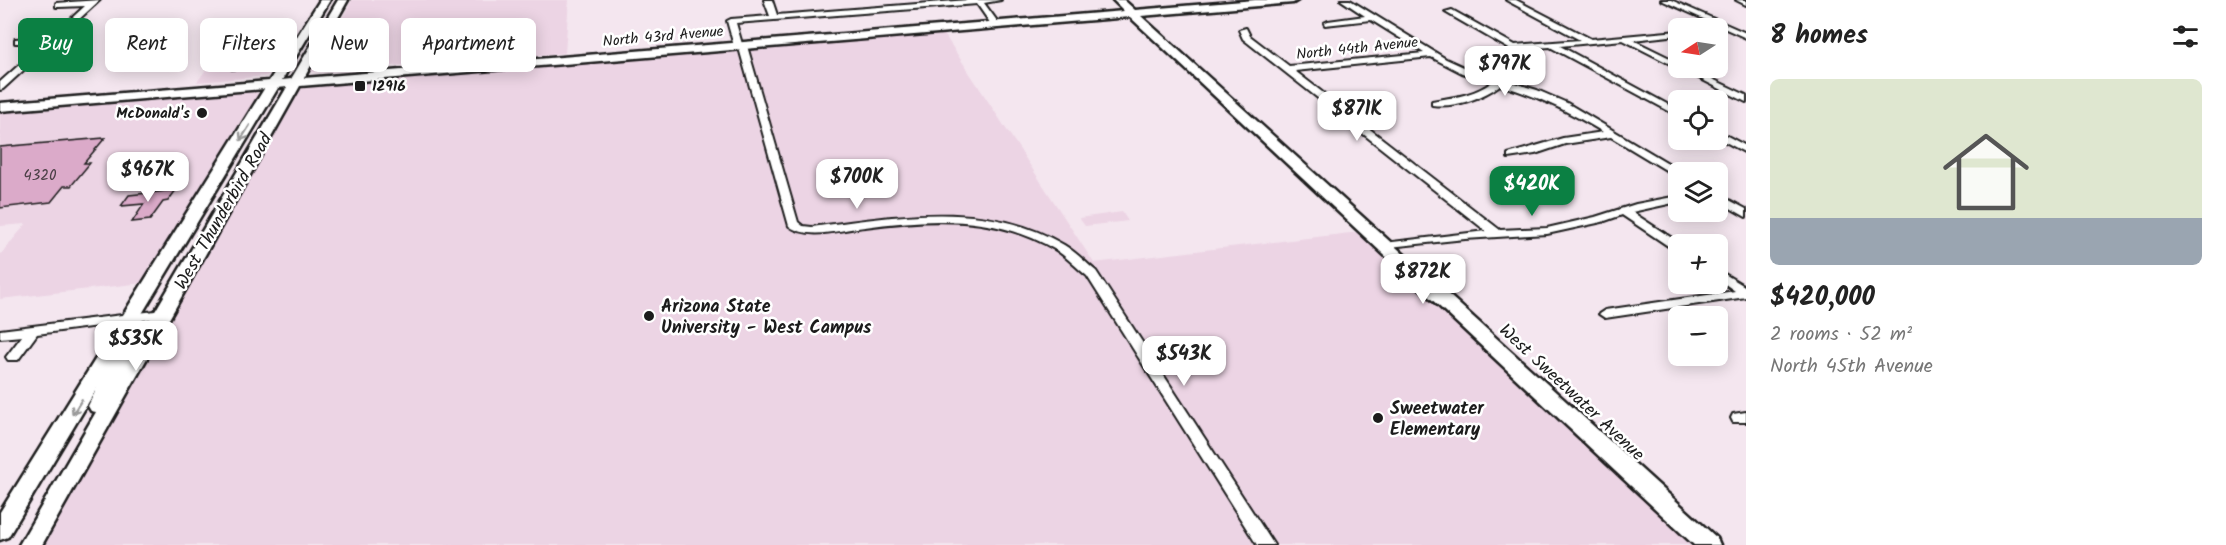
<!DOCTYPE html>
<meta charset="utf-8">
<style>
body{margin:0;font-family:Kalam,sans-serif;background:#f2f2f2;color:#222;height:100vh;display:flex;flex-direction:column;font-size:22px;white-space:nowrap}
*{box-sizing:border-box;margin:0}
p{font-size:20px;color:#767676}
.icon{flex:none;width:33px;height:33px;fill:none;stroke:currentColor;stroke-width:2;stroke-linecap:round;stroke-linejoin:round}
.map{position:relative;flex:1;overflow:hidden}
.sheet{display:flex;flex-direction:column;background:#fff;width:480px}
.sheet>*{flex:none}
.top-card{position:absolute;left:18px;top:18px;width:570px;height:54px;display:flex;gap:12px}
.needle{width:39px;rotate:258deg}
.controls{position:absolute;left:1668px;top:18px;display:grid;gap:12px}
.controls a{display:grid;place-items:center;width:60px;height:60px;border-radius:9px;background:#fff;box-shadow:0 3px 15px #0003;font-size:30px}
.price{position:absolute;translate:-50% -51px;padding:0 14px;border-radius:12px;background:#fff;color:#222;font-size:20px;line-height:39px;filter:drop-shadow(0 2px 3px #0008)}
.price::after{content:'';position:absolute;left:50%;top:36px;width:18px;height:14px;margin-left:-9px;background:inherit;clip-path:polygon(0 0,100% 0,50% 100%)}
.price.current{background:#0b8043;color:#fff}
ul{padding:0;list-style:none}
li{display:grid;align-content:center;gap:12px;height:318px;padding:0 24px}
li span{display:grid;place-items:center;height:186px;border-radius:9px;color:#555}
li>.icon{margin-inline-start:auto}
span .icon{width:108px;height:108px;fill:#fffc;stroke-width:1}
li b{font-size:26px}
h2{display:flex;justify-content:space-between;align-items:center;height:72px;padding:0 24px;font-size:26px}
.tag{padding:0 21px;border-radius:9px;background:#fff;box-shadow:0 3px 15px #0003;font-size:21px;line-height:54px}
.tag.current{background:#0b8043;color:#fff}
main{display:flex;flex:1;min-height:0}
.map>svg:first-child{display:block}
</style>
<main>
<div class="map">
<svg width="1746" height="545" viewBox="0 0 1746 545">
<rect width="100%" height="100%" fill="#f4e6ef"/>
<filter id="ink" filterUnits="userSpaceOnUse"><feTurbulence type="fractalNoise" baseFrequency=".0167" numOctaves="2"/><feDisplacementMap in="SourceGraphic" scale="12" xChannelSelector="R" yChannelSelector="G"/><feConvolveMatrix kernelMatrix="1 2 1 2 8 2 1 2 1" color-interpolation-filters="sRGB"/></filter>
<g filter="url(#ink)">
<path fill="#ecd4e4" d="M 352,0 L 569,0 L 565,53 L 312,72 L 310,69 L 321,57 Z
M 944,34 L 1094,263 L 1359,232 L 1694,545 L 39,545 L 299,88 Z
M 291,43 L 273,72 L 266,76 L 197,82 L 221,49 Z
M 253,92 L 261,94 L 253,110 L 240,123 L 234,133 L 234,139 L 143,283 L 0,299 L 0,255 L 26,224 L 0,226 L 0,113 Z
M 1122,212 L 1128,221 L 1085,226 L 1079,218 Z"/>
<path fill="#dbaac9" stroke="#1c1c1c" stroke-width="1.5" d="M 266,52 L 253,68 L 232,70 L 243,54 Z
M 105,138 L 84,163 L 90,163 L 71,186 L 64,186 L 51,202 L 0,208 L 0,147 Z
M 176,190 L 168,201 L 163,202 L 150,220 L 132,222 L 144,204 L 121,206 L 129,195 Z"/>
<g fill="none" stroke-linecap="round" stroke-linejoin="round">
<g stroke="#1c1c1c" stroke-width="4">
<path id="street" d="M 100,0 L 3,89 L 0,90 L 0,82 L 46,41 L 18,43 L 15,43 L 15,39 L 52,36 L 85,6 L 59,7 L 56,7 L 56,3 Z
M 764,0 L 772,0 L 777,15 L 968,0 L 1001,0 L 984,3 L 1000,25 L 996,27 L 993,27 L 977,4 L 736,23 L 742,44 L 747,46 L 798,222 L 803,226 L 812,227 C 897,216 987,199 1064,245 C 1076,252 1086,263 1096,271 L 1274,545 L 1257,545 L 1087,276 C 1077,268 1067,257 1056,250 C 997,215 931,218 865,227 C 842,229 809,241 789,226 L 739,48 L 734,46 L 727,21 L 731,19 L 770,16 Z
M 1341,0 L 1350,0 L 1446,59 L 1468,69 L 1537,90 L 1567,103 L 1683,172 L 1678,172 L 1678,176 L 1674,175 L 1611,137 L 1565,144 L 1535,154 L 1508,158 L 1508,154 L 1563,138 L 1603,132 C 1568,111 1540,97 1500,85 C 1482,99 1454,108 1432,105 L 1432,101 C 1454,97 1473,96 1492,82 L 1462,73 L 1431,57 L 1295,71 L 1500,230 L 1547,228 L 1595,217 L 1636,204 L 1678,196 L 1678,202 L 1632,212 L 1681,244 L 1678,244 L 1678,251 L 1674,250 L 1622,215 L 1602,222 L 1547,234 L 1465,239 L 1380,248 L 1378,246 L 1384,243 L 1486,231 L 1243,39 L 1239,30 L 1246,28 L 1250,36 L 1289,66 L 1424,53 L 1371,20 L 1325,25 L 1324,23 L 1328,21 L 1365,16 Z
M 1506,0 L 1516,0 L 1591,39 L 1678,31 L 1678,35 L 1633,40 L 1678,62 L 1678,68 L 1623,40 L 1560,46 L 1678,110 L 1678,116 L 1550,47 L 1511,50 L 1445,12 L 1452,10 L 1515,45 L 1580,40 Z
M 1661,0 L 1671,0 L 1746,33 L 1746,38 Z
M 1736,0 L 1746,0 L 1746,5 Z
M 1679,68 L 1689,68 L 1746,95 L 1746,102 Z
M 1718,131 L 1746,146 L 1746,153 L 1718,138 Z
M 1718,194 L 1746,209 L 1746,217 L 1718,201 Z
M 1718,270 L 1746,287 L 1746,297 L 1605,318 L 1599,314 L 1605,310 L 1735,291 L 1718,279 Z
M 163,310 L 167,311 L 169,314 L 167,317 L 37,334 L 18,360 L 8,360 L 6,357 L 22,336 L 0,338 L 0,330 Z
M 1746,412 L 1746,422 L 1733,422 L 1731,418 L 1733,414 Z"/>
</g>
<g stroke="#1c1c1c" stroke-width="5">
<path id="secondary" d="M 320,0 L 330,0 L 282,80 L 291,79 L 338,0 L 348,0 L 304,78 L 1124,11 L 1113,0 L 1124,0 L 1135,10 L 1255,0 L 1298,0 L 1293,3 L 1141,16 L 1717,538 L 1720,545 L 1694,545 L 1130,17 L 300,86 L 42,545 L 19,545 L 96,412 L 91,411 L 88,406 L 97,388 L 8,537 L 0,540 L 0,512 L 264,89 L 0,111 L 0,103 L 269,81 ZM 287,87 L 144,330 L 145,324 L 140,317 L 278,88 Z"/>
</g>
<use href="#street" fill="#fff" fill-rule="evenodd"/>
<use href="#secondary" fill="#fff" fill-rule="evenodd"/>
</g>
<defs><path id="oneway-shaft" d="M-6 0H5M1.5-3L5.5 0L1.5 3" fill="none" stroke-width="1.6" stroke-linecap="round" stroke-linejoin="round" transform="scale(1.5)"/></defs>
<g stroke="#999">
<use href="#oneway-shaft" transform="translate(245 133) rotate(122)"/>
<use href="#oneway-shaft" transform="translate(77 407) rotate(122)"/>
</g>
</g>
<g fill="#1c1c1c" stroke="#fff" stroke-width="2">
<rect x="354" y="80" width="12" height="12" rx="3"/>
<circle cx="202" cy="113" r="6"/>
<circle cx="649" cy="316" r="6"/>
<circle cx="1378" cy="418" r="6"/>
</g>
<g text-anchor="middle" stroke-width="5" stroke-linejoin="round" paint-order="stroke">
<g font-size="15" fill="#1c1c1c" stroke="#fff">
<text transform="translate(663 36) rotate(-5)" y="5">North 43rd Avenue</text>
<text transform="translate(1357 48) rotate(-6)" y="5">North 44th Avenue</text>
</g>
<g font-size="15" font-weight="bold" fill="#1c1c1c" stroke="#fff" text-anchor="start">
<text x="372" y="91">12916</text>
<text x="190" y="118" text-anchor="end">McDonald's</text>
</g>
<g font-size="15" fill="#4c4047">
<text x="40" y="180">4320</text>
</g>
<g font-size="18" fill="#1c1c1c" stroke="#fff">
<text transform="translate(223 211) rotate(-60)" y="6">West Thunderbird Road</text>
<text transform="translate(1572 392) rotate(43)" y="6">West Sweetwater Avenue</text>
</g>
<g font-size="18" font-weight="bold" fill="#1c1c1c" stroke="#fff" text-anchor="start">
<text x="661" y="312">Arizona State<tspan x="661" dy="21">University - West Campus</tspan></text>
<text x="1390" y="414">Sweetwater<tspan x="1390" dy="21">Elementary</tspan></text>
</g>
</g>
</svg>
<div class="controls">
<a><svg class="needle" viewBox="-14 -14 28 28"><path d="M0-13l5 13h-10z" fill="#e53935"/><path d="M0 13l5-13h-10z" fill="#767676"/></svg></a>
<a><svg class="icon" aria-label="locate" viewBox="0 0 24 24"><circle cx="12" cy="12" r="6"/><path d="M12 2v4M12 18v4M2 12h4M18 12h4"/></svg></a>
<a><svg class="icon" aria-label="layers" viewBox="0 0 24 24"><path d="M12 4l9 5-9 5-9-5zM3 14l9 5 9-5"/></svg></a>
<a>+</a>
<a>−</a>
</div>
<b class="price" style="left:1505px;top:97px">$797K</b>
<b class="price" style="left:1357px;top:142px">$871K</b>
<b class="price" style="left:148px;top:203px">$967K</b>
<b class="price" style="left:857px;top:210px">$700K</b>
<b class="price current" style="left:1532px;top:217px">$420K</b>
<b class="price" style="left:1423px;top:305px">$872K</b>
<b class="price" style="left:136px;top:372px">$535K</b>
<b class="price" style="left:1184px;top:387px">$543K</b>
<div class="top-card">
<a class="tag current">Buy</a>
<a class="tag">Rent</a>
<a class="tag">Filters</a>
<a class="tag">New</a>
<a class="tag">Apartment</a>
</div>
</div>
<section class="sheet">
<h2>8 homes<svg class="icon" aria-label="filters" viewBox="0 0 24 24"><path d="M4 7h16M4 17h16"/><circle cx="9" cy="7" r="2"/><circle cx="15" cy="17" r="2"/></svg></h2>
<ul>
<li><span style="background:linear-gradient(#dfe7d0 75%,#9aa5b1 0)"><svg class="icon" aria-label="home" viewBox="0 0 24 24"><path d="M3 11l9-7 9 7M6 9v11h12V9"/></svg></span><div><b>$420,000</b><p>2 rooms · 52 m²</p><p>North 45th Avenue</p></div></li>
</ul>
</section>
</main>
